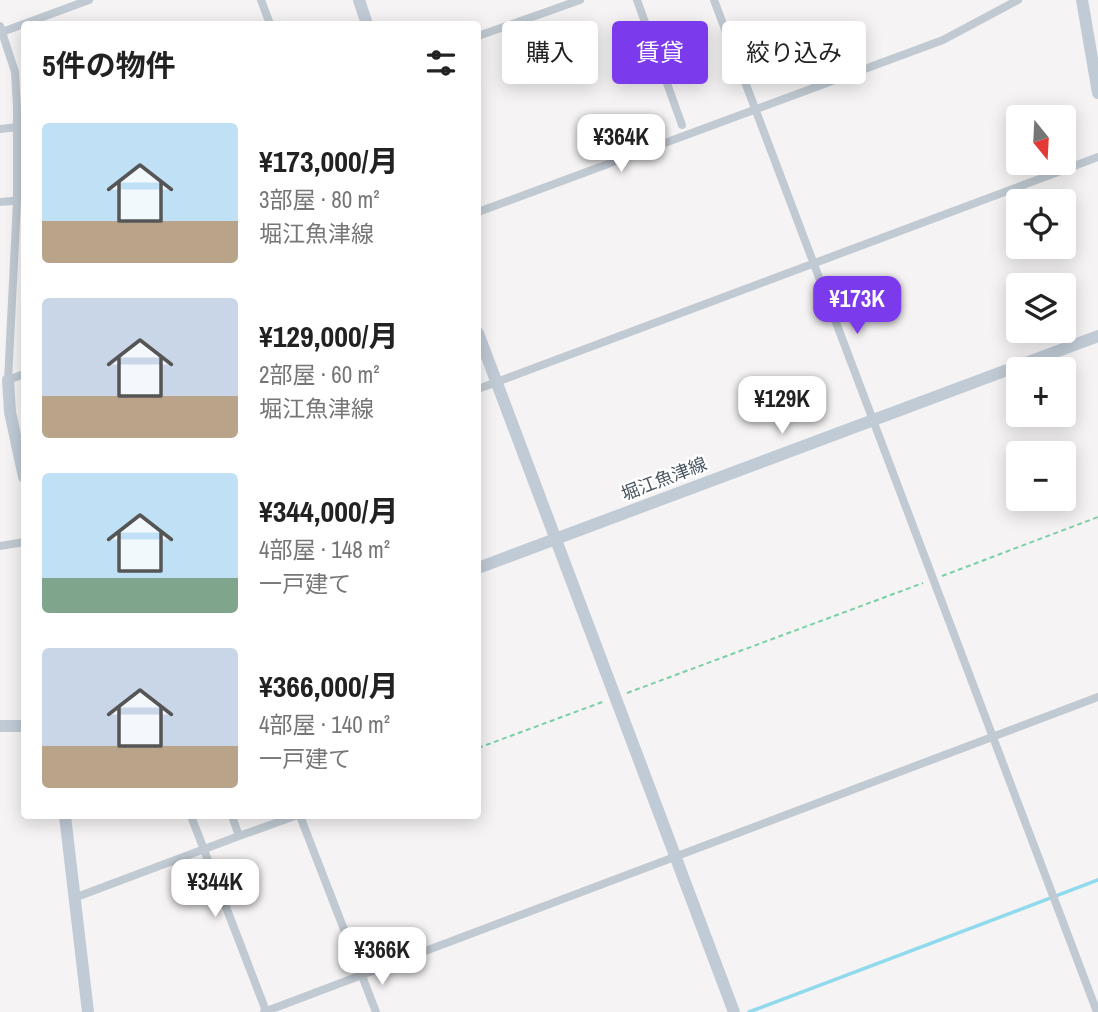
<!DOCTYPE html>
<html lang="ja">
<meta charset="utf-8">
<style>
body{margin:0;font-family:"Archivo Narrow","Noto Sans JP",sans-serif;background:#f6f6f6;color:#222;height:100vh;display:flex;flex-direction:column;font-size:26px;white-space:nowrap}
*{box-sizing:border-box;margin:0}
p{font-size:23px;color:#767676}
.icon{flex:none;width:38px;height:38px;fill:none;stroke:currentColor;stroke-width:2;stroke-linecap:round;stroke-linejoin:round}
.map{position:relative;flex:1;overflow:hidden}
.panel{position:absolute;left:21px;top:21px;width:460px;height:798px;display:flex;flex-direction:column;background:#fff;border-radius:7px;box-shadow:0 4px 18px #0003}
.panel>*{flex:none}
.guide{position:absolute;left:502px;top:21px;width:490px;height:63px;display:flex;gap:14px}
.needle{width:46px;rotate:162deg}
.controls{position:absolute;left:1006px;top:105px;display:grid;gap:14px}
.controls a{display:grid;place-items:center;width:70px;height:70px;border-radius:7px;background:#fff;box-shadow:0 4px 18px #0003;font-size:35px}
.price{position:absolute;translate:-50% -60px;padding:0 16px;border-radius:14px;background:#fff;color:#222;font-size:23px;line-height:46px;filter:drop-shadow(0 2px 4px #0008)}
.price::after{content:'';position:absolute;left:50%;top:42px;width:21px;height:16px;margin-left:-10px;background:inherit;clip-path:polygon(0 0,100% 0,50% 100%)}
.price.active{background:#7c3aed;color:#fff}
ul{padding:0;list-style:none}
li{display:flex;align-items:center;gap:21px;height:175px;padding:0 21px}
li span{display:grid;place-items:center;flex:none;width:196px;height:140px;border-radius:7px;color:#555}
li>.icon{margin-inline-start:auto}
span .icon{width:84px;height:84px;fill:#fffc;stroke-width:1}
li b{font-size:30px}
h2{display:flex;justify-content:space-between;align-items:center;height:84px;padding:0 21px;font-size:30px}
.pill{padding:0 24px;border-radius:7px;background:#fff;box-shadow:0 4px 18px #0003;font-size:24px;line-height:63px}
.pill.active{background:#7c3aed;color:#fff}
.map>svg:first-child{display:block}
</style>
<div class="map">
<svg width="1098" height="1012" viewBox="0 0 1098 1012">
<rect width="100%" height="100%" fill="#f5f3f3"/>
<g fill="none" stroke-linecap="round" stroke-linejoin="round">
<path stroke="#90daee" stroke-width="3.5" d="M 749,1012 L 1098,880"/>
<path stroke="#7ad0a6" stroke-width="2" stroke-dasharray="5 3.5" stroke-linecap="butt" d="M 942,576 L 1098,517
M 627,693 L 923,583
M 478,748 L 605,701"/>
<path stroke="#c1cad2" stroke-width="8" d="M 261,0 L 270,24
M 637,0 L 682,125
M 714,0 L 1097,1012
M 0,26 L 15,72 L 17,107 L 17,202 L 8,380 L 24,374
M 2,32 L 89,0
M 478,36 L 580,0
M 0,129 L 17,127
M 0,202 L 24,200
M 478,212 L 943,40 L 1018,0
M 478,389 L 1098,157
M 0,546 L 24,542
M 191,816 L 266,1011
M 232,816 L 239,836 L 295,816
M 300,816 L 376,1012
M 74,898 L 239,836
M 264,1012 L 1098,697"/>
<path stroke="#c1cbd6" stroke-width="12" d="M 359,0 L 367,24
M 1082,0 L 1098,93
M 478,333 L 734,1012
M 8,380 L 10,412 L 24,477
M 478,568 L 1098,336
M 0,726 L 24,726
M 65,816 L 88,1012"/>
</g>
<g text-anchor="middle" stroke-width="5" stroke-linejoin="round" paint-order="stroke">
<g font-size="18" fill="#4a5661" stroke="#fff">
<text transform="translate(664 479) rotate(-21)" y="6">堀江魚津線</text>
</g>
</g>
</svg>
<div class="controls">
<a><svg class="needle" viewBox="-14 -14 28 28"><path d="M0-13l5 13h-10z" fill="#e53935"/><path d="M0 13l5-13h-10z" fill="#767676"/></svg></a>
<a><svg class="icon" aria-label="locate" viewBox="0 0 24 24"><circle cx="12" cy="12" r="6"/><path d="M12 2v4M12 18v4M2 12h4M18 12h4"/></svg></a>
<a><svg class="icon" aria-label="layers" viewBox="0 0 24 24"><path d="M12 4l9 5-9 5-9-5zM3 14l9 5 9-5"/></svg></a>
<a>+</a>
<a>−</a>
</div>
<b class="price" style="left:621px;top:174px">¥364K</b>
<b class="price active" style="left:857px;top:336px">¥173K</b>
<b class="price" style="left:782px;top:436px">¥129K</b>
<b class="price" style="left:215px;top:919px">¥344K</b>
<b class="price" style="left:382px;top:987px">¥366K</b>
<div class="guide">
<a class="pill">購入</a>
<a class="pill active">賃貸</a>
<a class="pill">絞り込み</a>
</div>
<section class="panel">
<h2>5件の物件<svg class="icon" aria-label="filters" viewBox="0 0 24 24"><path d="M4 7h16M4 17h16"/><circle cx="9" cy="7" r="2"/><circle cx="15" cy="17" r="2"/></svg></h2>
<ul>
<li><span style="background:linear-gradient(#bfe0f5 70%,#b9a48a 0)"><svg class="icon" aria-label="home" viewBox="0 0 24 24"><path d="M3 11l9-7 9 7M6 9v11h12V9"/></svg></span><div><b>¥173,000/月</b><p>3部屋 · 80 m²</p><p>堀江魚津線</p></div></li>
<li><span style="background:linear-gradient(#c9d6e8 70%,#b9a48a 0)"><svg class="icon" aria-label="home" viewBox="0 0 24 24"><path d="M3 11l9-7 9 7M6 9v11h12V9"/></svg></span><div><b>¥129,000/月</b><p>2部屋 · 60 m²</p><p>堀江魚津線</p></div></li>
<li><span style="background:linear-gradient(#bfe0f5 75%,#7fa58c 0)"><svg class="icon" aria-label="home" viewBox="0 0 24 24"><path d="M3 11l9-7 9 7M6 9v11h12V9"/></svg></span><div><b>¥344,000/月</b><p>4部屋 · 148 m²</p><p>一戸建て</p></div></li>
<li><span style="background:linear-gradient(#c9d6e8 70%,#b9a48a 0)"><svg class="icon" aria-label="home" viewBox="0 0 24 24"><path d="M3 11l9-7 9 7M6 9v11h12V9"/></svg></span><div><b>¥366,000/月</b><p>4部屋 · 140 m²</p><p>一戸建て</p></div></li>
</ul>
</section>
</div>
